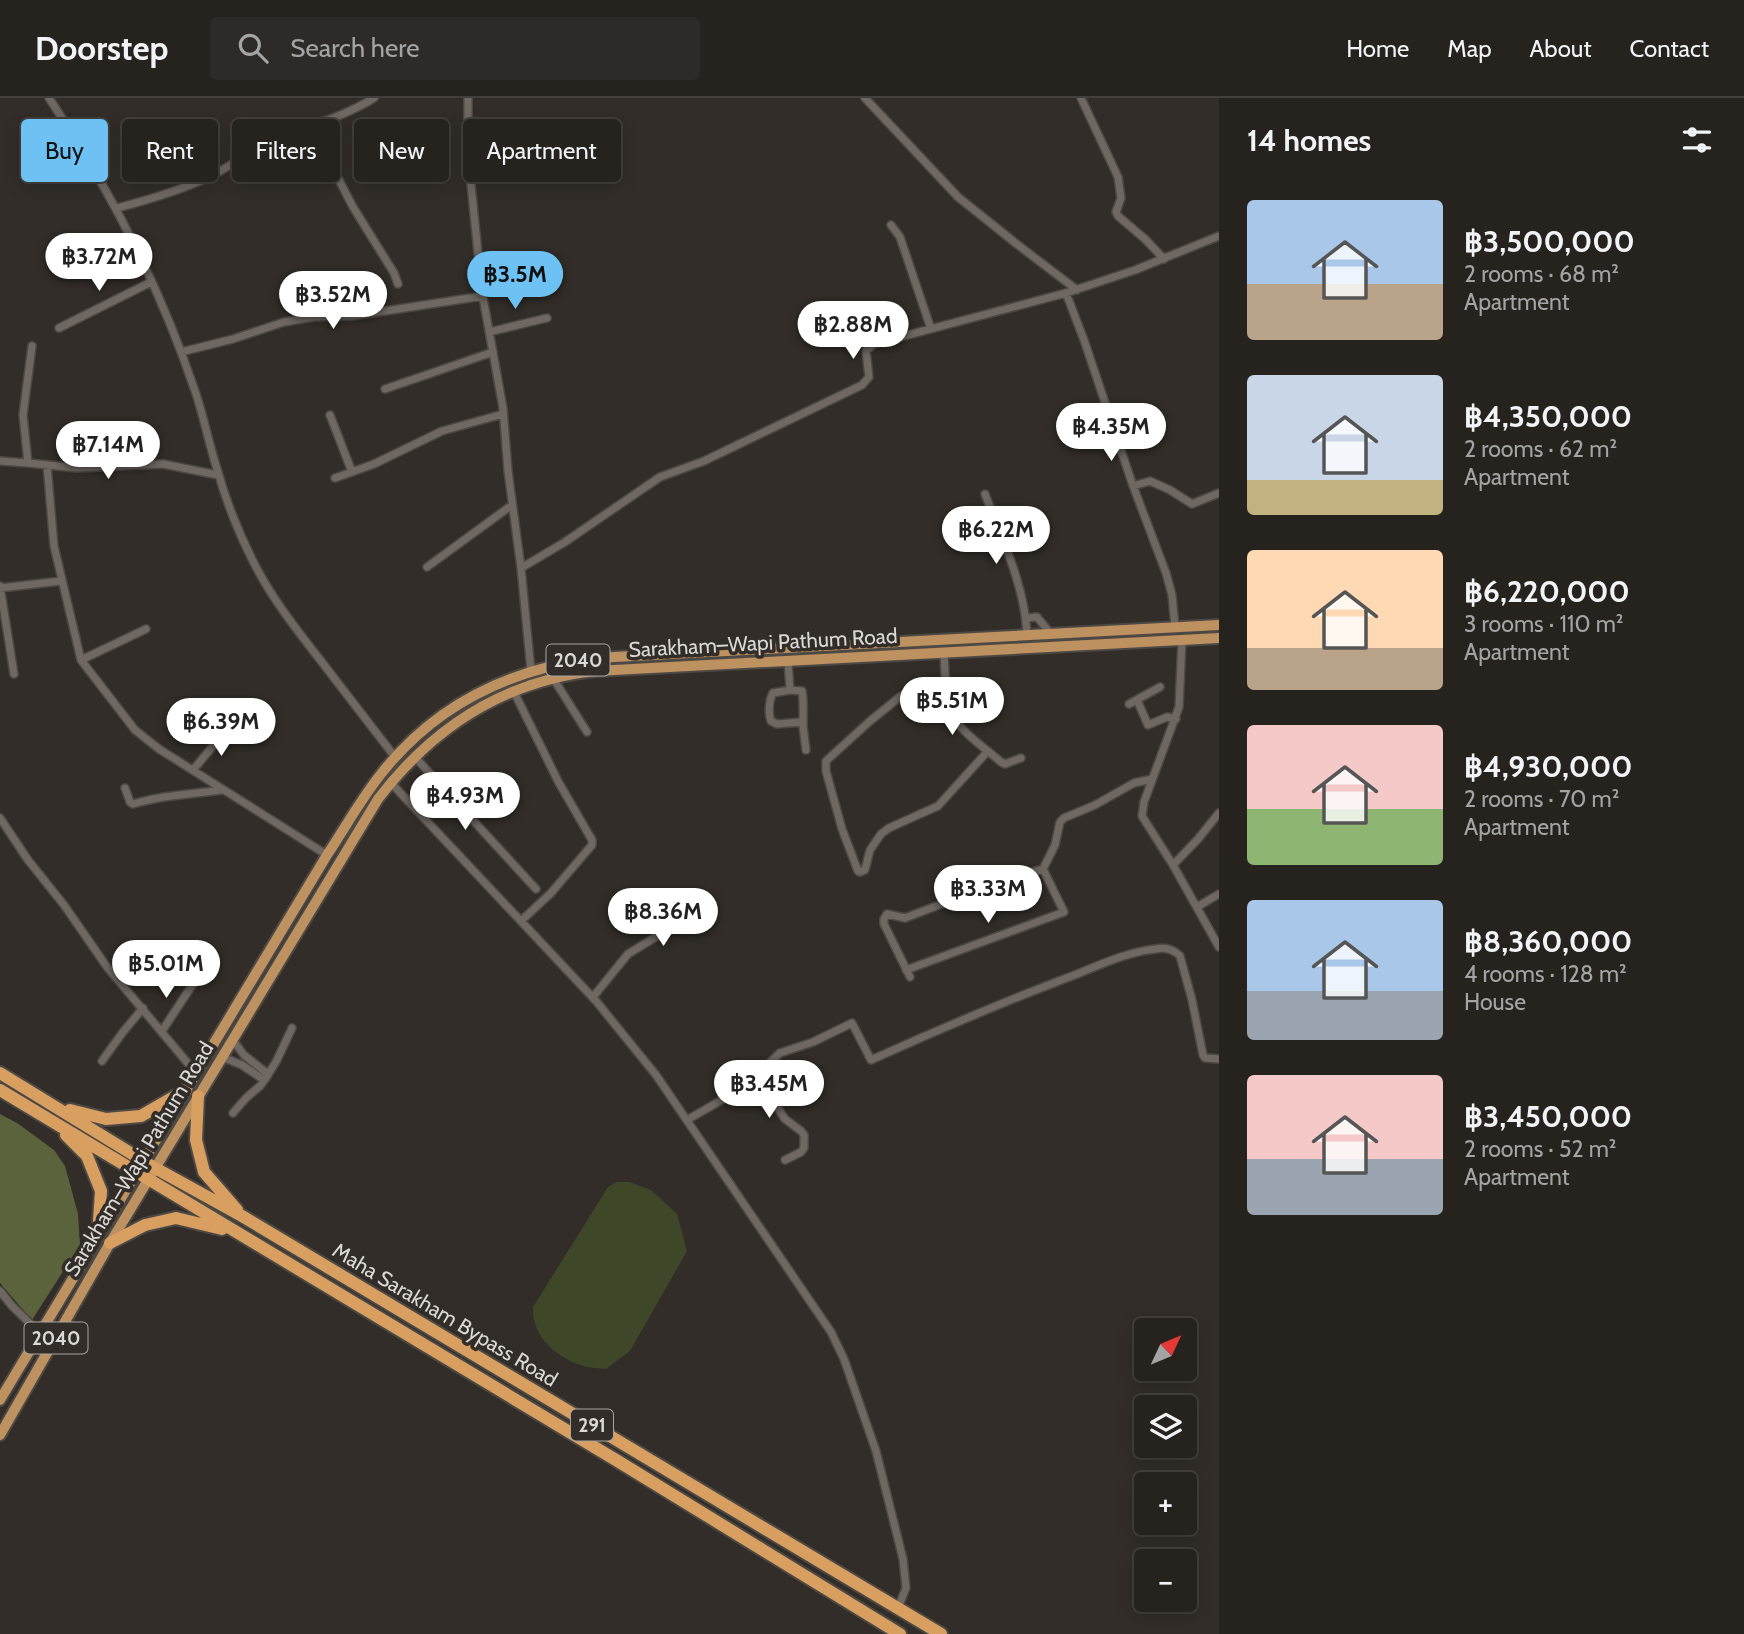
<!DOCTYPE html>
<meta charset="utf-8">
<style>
body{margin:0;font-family:Cabin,sans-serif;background:#2e2a27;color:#f1f3f6;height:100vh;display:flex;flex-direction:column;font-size:26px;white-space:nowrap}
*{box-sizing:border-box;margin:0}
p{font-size:23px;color:#a4a4a4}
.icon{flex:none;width:38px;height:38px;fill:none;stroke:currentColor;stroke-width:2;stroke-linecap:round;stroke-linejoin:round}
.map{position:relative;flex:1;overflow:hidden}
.side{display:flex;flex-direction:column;background:#26221e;width:525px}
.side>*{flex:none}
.top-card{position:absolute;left:21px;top:21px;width:665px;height:63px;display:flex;gap:14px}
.needle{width:46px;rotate:46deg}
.fabs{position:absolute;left:1134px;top:1220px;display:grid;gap:14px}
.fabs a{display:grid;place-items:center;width:63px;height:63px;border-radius:7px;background:#26221e;box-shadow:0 4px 18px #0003,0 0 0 2px #423f3c;font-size:35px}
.price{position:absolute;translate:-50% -60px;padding:0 16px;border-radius:24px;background:#fff;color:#222;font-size:23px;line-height:46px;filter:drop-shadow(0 2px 4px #0008)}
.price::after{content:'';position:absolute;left:50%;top:42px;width:21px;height:16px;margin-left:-10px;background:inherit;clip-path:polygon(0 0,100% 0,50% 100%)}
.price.selected{background:#6dc2f3;color:#111}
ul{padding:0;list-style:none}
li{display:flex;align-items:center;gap:21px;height:175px;padding:0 28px}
li span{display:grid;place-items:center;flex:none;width:196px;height:140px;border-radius:7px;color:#555}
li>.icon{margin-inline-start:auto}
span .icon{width:84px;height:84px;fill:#fffc;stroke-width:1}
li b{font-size:30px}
h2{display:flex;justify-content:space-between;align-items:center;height:84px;padding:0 28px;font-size:30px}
.pill{padding:0 24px;border-radius:7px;background:#26221e;box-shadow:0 4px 18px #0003,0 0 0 2px #423f3c;font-size:24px;line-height:63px}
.pill.selected{background:#6dc2f3;color:#111}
header{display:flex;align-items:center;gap:42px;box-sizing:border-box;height:98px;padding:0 35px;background:#26221e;border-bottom:2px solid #423f3c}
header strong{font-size:33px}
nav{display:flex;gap:38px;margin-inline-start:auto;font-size:24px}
.search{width:490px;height:63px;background:#2e2a27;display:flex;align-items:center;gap:18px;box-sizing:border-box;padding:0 24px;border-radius:7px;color:#a4a4a4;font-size:26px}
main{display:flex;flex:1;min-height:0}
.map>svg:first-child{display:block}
</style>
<header>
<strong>Doorstep</strong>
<div class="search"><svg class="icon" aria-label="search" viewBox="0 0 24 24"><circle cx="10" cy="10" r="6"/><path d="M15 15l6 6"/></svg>Search here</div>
<nav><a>Home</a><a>Map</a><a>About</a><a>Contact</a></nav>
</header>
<main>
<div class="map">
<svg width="1219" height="1536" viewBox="0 0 1219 1536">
<rect width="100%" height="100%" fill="#322d28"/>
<path fill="#3f4729" d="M 617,1084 L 629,1084 L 651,1092 L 677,1116 L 687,1153 L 630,1253 L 606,1271 C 599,1270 591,1270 584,1268 C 556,1260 532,1239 533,1209 L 608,1089 Z"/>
<path fill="#5a633c" d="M 0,1016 L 17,1025 L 54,1052 L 65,1068 L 78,1116 L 80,1147 L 32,1222 L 0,1185 Z"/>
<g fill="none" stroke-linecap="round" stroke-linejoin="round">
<g stroke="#4c4844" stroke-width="10">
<path id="minor" d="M 49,0 C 110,91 160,189 195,293 C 204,319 209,347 218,374 C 227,406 240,438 255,467 C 273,502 297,532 321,563 C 346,595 370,627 395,659
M 468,0 L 468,57 L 482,194 L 503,310 L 508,373 L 521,470 L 531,573
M 865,0 L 958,99 L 1018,147 L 1077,192
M 1081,0 L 1118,79 L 1121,100 L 1116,114 L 1118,118 L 1145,141 L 1164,161
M 311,28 L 353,109 L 394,175 L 398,186
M 34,66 L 75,40
M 117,110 C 148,102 179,93 209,79 C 232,68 251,52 275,42 C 308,28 344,19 374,0
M 891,127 L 900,139 L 931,231
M 1066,195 L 1084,242 L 1132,385 L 1166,475 L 1172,497 L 1175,529
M 59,230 L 151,184
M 489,234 L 547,220
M 181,254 L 233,241 L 284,224 L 314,219 L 352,218 L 483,198
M 385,291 L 493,254
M 330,317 L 352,374
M 0,363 L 28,365 L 77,370 L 163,366 L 218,377
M 28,365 L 23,317 L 32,248
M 47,367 L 54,448 L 81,562 L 135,632 L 159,651 L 327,757
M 335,380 L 374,366 L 442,333 L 503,316
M 1133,388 L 1150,383 L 1170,392 L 1192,406 L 1219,395
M 985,396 C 1002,441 1025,488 1027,537
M 427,469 L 512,407
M 521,470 L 565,444 L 660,379 L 704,363 L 862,287 L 869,279 L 866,253 L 874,246 L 1066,195 L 1135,172 L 1219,138
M 0,488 L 14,576
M 0,490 L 61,483
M 1026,520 L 1037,519 L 1051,536
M 1182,542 L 1179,609 L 1144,704 L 1142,718 L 1173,767 L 1219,849
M 944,555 C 945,571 945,603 952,617 C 961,634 986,651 1001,664 L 1005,666 L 1021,660
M 81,562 L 146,531
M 788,563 L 790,592
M 553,580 L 587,634
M 946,584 L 901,598 L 870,623 L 826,663 L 826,673 L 842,731 L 858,773 L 860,774 L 865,772 L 870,752 L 881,736 L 889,730 L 938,708 L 988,653
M 513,592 L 559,685 L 592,742 L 592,747 L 551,795 L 521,823
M 1137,602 L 1148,627 L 1167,619 L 1176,621
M 1129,606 L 1160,589
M 803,624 L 777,626 L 771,623 C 768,616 769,602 773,595 L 790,592 L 802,593 C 804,604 803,616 803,628 L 806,652
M 414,658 L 536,791
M 193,672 L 228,630
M 391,685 L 596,903 L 656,977 L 831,1234 L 844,1261 L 876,1353 L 903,1461 L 906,1490 L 898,1510
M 125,690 L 130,704 L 133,706 C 163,697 191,696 222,692
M 0,720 L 28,762 L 64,807 L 107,869 L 196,975
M 1173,767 L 1198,741 L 1219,715
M 1197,809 L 1219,796
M 906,872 L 1064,814 L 1043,771
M 910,879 L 884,826 L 884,821 L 887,816 L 905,820 L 1007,781 L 1043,771 L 1055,747 L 1060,724 L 1064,720 L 1095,707 L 1134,685 L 1152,681
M 593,899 L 628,856 L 690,818 C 695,811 689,804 685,797
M 162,933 L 193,886
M 232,941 L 244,957 L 268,976
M 222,959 L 242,967 L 264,982
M 102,963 L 123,934 L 143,910
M 756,977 L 785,1021 L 801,1033 L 804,1037 L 804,1050 L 801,1054 L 785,1062
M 233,1015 L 246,1000 L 260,988 L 266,980 L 277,962 L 292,930
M 687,1022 L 744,989 L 780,955 L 813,944 L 852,925 L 871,962 C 935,933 999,906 1064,881 C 1094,870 1124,854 1156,851 C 1165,849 1173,851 1180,858 L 1192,902 L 1203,957 L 1205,960 L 1219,961
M 0,1193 L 12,1208 L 40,1235"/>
</g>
<g stroke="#4c4844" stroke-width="14">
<path id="primary" d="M 0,1302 L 327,757 C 345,730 361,701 381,676 C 435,607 510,571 596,560 L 1219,527
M 0,1337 L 110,1145 L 378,701 C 434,628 504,583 595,573 L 1219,540"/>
</g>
<g stroke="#4c4844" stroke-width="16">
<path id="trunk" d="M 0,975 L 155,1070 L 242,1118 L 941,1536
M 0,992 L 616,1362 L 900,1536
M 198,998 L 196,1042 L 204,1074 L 237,1112
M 70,1012 L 106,1021 L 141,1018 L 186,992
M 66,1037 L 87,1058 L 101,1093 L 98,1138
M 110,1145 L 145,1127 L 176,1120 L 222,1131"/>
</g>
<use href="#minor" stroke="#6e6762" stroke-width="7"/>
<use href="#primary" stroke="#be9160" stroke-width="10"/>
<use href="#trunk" stroke="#d89f60" stroke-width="12"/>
</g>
<g text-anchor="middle" stroke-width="7" stroke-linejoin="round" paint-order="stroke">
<g fill="#322d28" stroke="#a8a5a1" stroke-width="2">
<rect x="546.5" y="546.5" width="63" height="31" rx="5"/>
<rect x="24.5" y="1224.5" width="63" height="31" rx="5"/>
<rect x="571" y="1311.5" width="42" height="31" rx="5"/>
</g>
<g font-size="19" font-weight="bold" fill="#dbd8d5">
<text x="578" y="569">2040</text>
<text x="56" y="1247">2040</text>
<text x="592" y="1334">291</text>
</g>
<g font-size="21" fill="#dbd8d5" stroke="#322d28">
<text transform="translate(763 545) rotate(-3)" y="7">Sarakham–Wapi Pathum Road</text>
<text transform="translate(139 1061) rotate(-59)" y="7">Sarakham–Wapi Pathum Road</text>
<text transform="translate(445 1217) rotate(31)" y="7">Maha Sarakham Bypass Road</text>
</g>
</g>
</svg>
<div class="fabs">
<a><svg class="needle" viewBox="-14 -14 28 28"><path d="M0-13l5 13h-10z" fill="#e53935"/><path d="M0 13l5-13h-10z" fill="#a4a4a4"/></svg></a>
<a><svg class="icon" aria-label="layers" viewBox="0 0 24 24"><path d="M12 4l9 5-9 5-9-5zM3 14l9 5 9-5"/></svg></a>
<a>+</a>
<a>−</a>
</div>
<b class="price" style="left:99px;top:195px">฿3.72M</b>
<b class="price selected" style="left:515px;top:213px">฿3.5M</b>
<b class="price" style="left:333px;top:233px">฿3.52M</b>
<b class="price" style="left:853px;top:263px">฿2.88M</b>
<b class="price" style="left:1111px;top:365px">฿4.35M</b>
<b class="price" style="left:108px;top:383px">฿7.14M</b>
<b class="price" style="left:996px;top:468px">฿6.22M</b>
<b class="price" style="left:952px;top:639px">฿5.51M</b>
<b class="price" style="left:221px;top:660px">฿6.39M</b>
<b class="price" style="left:465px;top:734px">฿4.93M</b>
<b class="price" style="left:988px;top:827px">฿3.33M</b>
<b class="price" style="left:663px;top:850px">฿8.36M</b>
<b class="price" style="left:166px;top:902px">฿5.01M</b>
<b class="price" style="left:769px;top:1022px">฿3.45M</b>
<div class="top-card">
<a class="pill selected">Buy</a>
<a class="pill">Rent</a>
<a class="pill">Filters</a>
<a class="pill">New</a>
<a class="pill">Apartment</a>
</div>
</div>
<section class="side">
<h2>14 homes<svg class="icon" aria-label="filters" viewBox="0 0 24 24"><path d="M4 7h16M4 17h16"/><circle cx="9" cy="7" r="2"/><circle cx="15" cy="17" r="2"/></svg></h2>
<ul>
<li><span style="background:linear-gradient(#a9c7e8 60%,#b9a48a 0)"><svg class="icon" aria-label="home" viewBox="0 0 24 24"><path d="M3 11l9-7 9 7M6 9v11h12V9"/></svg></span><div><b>฿3,500,000</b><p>2 rooms · 68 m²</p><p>Apartment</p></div></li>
<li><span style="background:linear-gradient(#c9d6e8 75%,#c2b280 0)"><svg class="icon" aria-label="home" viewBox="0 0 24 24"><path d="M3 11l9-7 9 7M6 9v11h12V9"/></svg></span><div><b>฿4,350,000</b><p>2 rooms · 62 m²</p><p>Apartment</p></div></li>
<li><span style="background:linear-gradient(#ffd9b3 70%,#b9a48a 0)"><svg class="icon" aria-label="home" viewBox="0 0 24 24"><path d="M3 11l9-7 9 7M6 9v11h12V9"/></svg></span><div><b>฿6,220,000</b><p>3 rooms · 110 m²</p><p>Apartment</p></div></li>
<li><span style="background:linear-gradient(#f6c9c9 60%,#8fb573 0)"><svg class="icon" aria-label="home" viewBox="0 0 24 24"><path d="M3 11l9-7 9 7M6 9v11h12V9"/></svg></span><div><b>฿4,930,000</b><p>2 rooms · 70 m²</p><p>Apartment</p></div></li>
<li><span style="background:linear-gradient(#a9c7e8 65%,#9aa5b1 0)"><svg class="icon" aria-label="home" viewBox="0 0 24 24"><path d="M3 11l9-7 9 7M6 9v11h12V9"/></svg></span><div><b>฿8,360,000</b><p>4 rooms · 128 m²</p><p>House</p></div></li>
<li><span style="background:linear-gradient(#f6c9c9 60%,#9aa5b1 0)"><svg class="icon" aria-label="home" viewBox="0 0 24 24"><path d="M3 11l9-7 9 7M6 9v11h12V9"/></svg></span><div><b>฿3,450,000</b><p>2 rooms · 52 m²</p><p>Apartment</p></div></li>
</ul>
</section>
</main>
